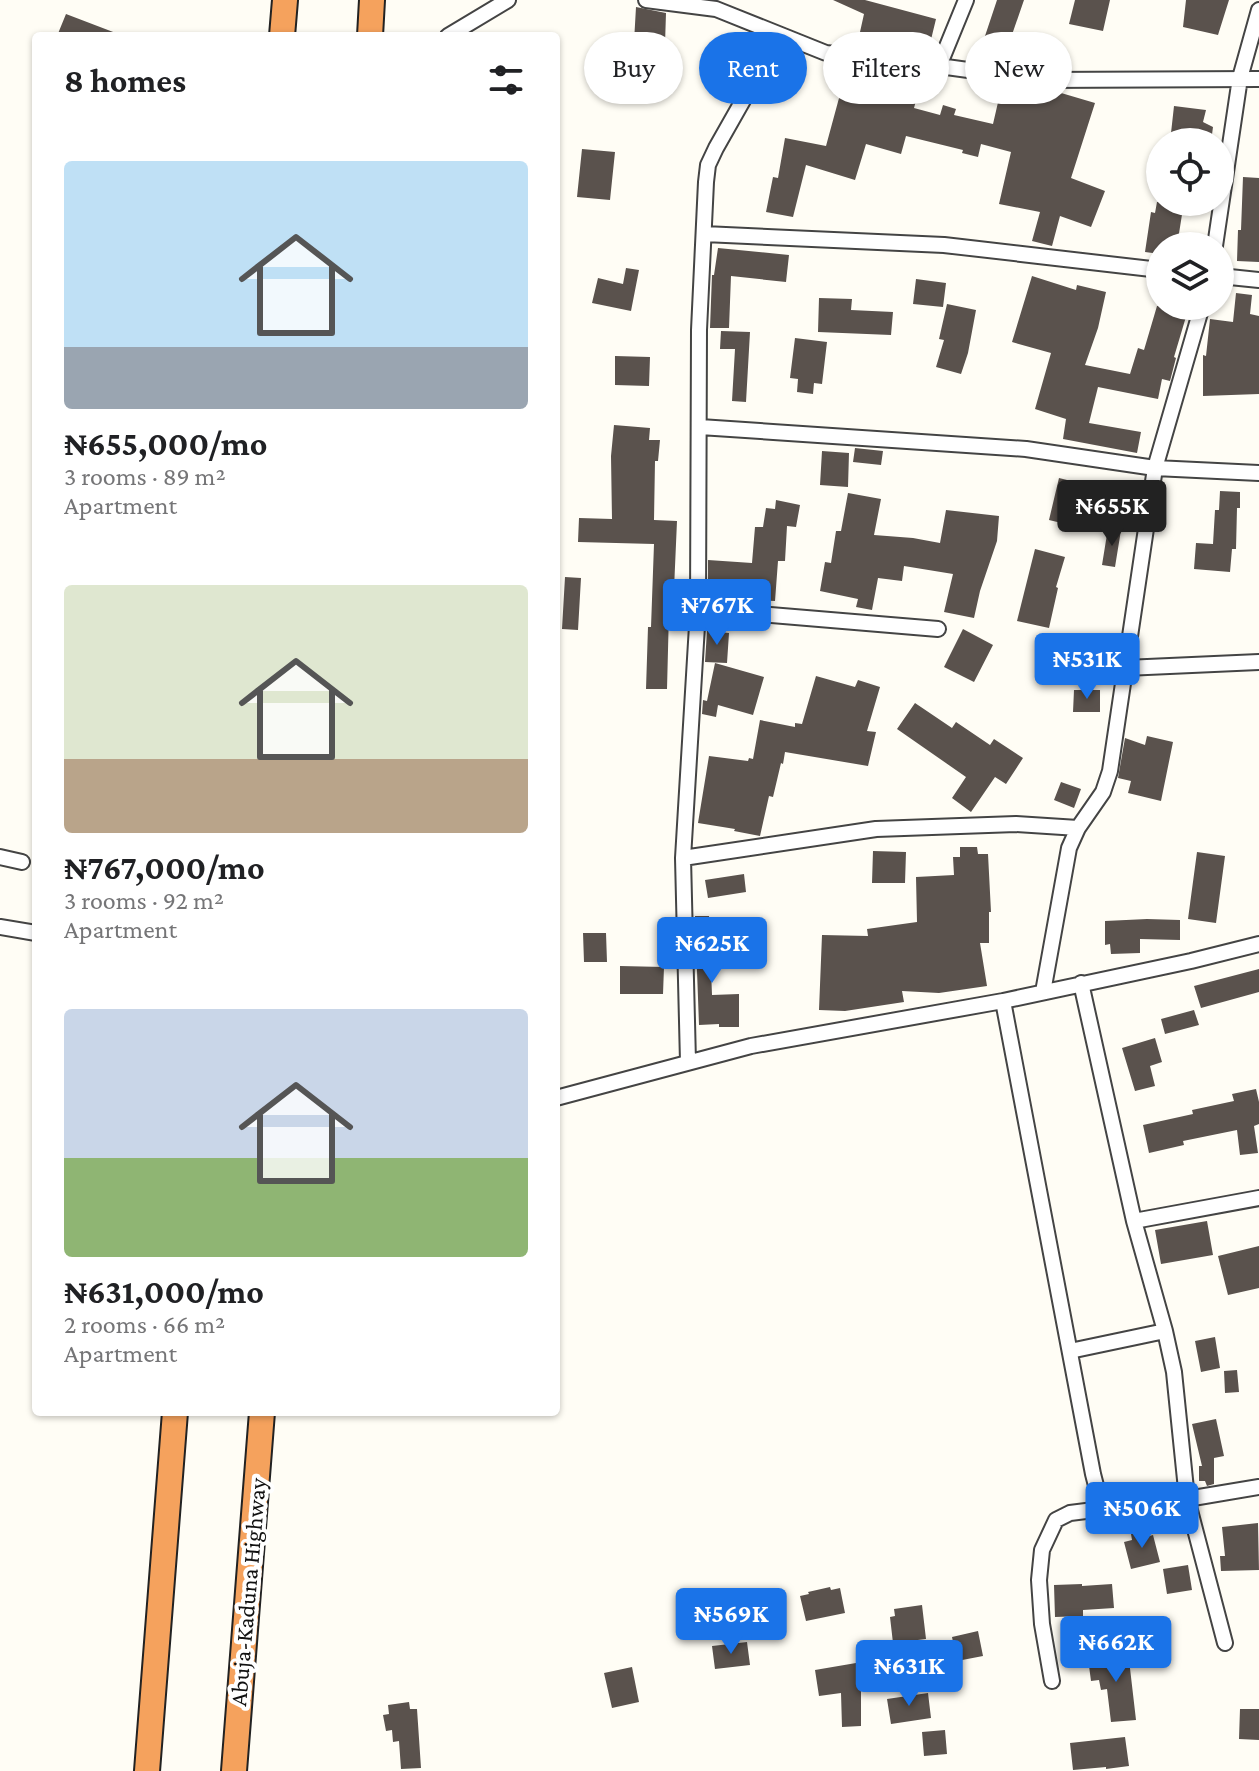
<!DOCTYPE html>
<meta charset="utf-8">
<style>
body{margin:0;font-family:"Crimson Pro",serif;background:#f6f6f6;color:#202124;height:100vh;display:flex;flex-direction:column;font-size:30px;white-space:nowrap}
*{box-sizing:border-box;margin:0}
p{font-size:26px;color:#757577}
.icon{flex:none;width:44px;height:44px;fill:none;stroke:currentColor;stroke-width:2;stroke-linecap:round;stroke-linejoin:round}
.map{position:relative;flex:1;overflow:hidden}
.details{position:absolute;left:32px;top:32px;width:528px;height:1384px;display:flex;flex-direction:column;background:#fff;border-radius:8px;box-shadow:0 2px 6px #0004}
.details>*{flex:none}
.guide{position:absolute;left:584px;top:32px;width:554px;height:72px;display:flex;gap:16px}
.buttons{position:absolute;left:1146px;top:128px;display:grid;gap:16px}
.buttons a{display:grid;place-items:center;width:88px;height:88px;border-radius:50%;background:#fff;box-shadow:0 2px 6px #0004;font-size:40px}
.price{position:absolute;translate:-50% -68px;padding:0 18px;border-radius:8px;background:#1a73e8;color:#fff;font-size:26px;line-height:52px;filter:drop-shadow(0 2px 4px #0008)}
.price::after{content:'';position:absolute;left:50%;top:48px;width:24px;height:18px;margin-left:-12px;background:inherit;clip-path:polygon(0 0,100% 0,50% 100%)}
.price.current{background:#222;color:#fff}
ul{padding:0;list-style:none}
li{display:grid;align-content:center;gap:16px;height:424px;padding:0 32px}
li span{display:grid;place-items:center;height:248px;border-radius:8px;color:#555}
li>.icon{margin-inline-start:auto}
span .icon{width:144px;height:144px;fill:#fffc;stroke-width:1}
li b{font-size:34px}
h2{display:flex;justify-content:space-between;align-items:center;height:96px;padding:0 32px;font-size:34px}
.chip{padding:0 28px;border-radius:36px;background:#fff;box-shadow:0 2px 6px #0004;font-size:28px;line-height:72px}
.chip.current{background:#1a73e8;color:#fff}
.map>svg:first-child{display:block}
</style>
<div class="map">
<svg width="1259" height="1771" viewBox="0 0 1259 1771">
<rect width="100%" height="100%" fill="#fffdf5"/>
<path fill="#5a524d" d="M 833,0 L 865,0 L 936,19 L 928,52 L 902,46 L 903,43 L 860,32 L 864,14 Z
M 997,0 L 1024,0 L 1005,55 L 981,48 Z
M 1075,0 L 1110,0 L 1103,31 L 1069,24 Z
M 1186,0 L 1229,0 L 1218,35 L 1183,27 Z
M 636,7 L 666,13 L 665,44 L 634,42 Z
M 66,14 L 121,35 L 121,36 L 57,36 Z
M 845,76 L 888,88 L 891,78 L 920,86 L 914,108 L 940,115 L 943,105 L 956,109 L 954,115 L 993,124 L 1002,85 L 1051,90 L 1095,103 L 1071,178 L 1105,191 L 1091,227 L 1060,216 L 1052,246 L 1032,241 L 1040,212 L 999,204 L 1011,152 L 981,144 L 978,157 L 962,153 L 963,150 L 906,136 L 901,154 L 866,144 L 855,180 L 806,165 L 793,217 L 766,212 L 773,177 L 778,178 L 785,138 L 826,146 Z
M 1174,106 L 1206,110 L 1203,122 L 1213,127 L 1211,142 L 1170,142 Z
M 582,149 L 615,152 L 610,200 L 577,197 Z
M 1243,177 L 1259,178 L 1259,262 L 1237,261 L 1238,230 L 1241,230 Z
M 1157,202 L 1184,202 L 1177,246 L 1160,246 L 1160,254 L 1145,252 L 1151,212 L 1155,213 Z
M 718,248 L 789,255 L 786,282 L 731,276 L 729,328 L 710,328 L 712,275 L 714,275 Z
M 626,268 L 639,270 L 631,311 L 592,303 L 598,278 L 623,284 Z
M 1032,276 L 1076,290 L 1077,285 L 1106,292 L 1098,328 L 1085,365 L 1130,374 L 1138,348 L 1144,350 L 1157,306 L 1176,306 L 1188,310 L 1174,357 L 1176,358 L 1170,381 L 1162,379 L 1158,399 L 1098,387 L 1089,423 L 1141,432 L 1137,453 L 1063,439 L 1066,419 L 1035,409 L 1051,353 L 1012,342 Z
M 916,279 L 946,283 L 943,307 L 913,304 Z
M 1236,293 L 1252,295 L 1250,314 L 1259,316 L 1259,394 L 1203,396 L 1203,355 L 1206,356 L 1210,319 L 1233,322 Z
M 819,298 L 852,299 L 851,310 L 893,312 L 891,335 L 818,332 Z
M 947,304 L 976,310 L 968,353 L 961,374 L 936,367 L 944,340 L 939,339 Z
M 721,331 L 750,332 L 746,402 L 732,401 L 735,349 L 720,349 Z
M 795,338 L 827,342 L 822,384 L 814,383 L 813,394 L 797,392 L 798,379 L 790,378 Z
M 615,356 L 650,357 L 649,386 L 615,385 Z
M 614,425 L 650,428 L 649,440 L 660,440 L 658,461 L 655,461 L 654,520 L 677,521 L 673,612 L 669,611 L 667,689 L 646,689 L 648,627 L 651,627 L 654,544 L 578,542 L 579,518 L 612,519 L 611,456 Z
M 855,448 L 883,451 L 881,465 L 853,462 Z
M 822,451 L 849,453 L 848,487 L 820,485 Z
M 1059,478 L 1091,486 L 1092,484 L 1112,487 L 1122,498 L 1114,524 L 1080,515 L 1078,527 L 1049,520 Z
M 1220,491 L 1240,492 L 1240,508 L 1237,508 L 1236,549 L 1232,549 L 1230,572 L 1194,569 L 1196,543 L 1213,544 L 1215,510 L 1219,510 Z
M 848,493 L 881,499 L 874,535 L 913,538 L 940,543 L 946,510 L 999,516 L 997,541 L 980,591 L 974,618 L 944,612 L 953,574 L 904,566 L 902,581 L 878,578 L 872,610 L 856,607 L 858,599 L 820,591 L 825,562 L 831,563 L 836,531 L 841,531 Z
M 776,500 L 800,505 L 796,527 L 787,526 L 785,561 L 778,561 L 775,601 L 748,600 L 749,587 L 708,585 L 708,560 L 752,563 L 755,527 L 763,527 L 766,508 L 775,509 Z
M 1108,528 L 1121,530 L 1115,567 L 1102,565 Z
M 1035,549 L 1065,557 L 1056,587 L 1058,588 L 1049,628 L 1017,621 Z
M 565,577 L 581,578 L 578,630 L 562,629 Z
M 963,629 L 993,645 L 974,682 L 944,667 Z
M 707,631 L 729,633 L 727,663 L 705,662 Z
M 715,663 L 764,677 L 753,715 L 718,705 L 716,717 L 702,714 L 703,700 L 707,701 Z
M 816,676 L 855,687 L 858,680 L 880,687 L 867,731 L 876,732 L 868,766 L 785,752 L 783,764 L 781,763 L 773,797 L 769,796 L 760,836 L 734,831 L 735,829 L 698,823 L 709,756 L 748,761 L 749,758 L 753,759 L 760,720 L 795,727 L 795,723 L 802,724 Z
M 1074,690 L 1100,690 L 1100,712 L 1073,712 Z
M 915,703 L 952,728 L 956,722 L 990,745 L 994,739 L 1023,758 L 1006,784 L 995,777 L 971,812 L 952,798 L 966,777 L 897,729 Z
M 1147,736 L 1173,742 L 1161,801 L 1128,793 L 1131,781 L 1118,778 L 1125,738 L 1145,745 Z
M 1061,782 L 1081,789 L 1074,808 L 1054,800 Z
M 960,847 L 977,847 L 978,854 L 988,854 L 991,912 L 989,912 L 989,943 L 980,943 L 987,986 L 939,993 L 902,991 L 904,1002 L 845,1011 L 819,1010 L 822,935 L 868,936 L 867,929 L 917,922 L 916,877 L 954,875 L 953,857 L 960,857 Z
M 873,851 L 906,852 L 905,883 L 872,883 Z
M 1197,852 L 1225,856 L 1216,923 L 1188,919 Z
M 744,874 L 746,892 L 708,898 L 705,880 Z
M 695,916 L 709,916 L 712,995 L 739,994 L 739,1027 L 719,1027 L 719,1024 L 699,1025 Z
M 1147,919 L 1180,920 L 1180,940 L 1140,939 L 1140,953 L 1111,954 L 1110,944 L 1105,945 L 1105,921 Z
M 583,933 L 606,933 L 607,962 L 584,962 Z
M 620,966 L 664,967 L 663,994 L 620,994 Z
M 1259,969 L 1259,992 L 1201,1008 L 1194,986 Z
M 1194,1010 L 1199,1025 L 1165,1034 L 1161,1019 Z
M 1155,1038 L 1162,1062 L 1150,1066 L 1155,1086 L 1135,1091 L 1122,1048 Z
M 1256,1089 L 1259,1102 L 1259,1124 L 1254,1126 L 1258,1153 L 1240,1155 L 1237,1130 L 1183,1141 L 1184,1145 L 1149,1153 L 1143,1125 L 1193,1114 L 1192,1110 L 1234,1101 L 1232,1094 Z
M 1207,1221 L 1213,1255 L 1161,1264 L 1155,1230 Z
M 1259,1246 L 1259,1288 L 1228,1295 L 1218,1256 Z
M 1215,1337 L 1220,1368 L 1201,1372 L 1195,1341 Z
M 1237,1370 L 1239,1392 L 1225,1393 L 1224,1371 Z
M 1216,1419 L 1224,1456 L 1214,1458 L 1214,1484 L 1207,1486 L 1205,1481 L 1199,1481 L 1199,1466 L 1202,1466 L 1192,1424 Z
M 1258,1523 L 1259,1570 L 1221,1571 L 1220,1556 L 1225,1556 L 1222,1527 Z
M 1145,1531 L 1146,1537 L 1153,1535 L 1160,1562 L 1131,1569 L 1124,1542 L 1132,1540 L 1131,1534 Z
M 1188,1565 L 1192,1590 L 1167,1594 L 1163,1569 Z
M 1082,1584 L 1082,1586 L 1112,1584 L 1114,1608 L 1083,1610 L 1083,1616 L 1055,1617 L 1054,1585 Z
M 830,1587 L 831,1590 L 840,1588 L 845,1613 L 806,1621 L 800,1596 L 809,1594 L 808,1592 Z
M 922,1605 L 926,1639 L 893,1643 L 890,1617 L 895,1616 L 894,1609 Z
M 978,1631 L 983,1656 L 957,1661 L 952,1637 Z
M 747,1642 L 750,1665 L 715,1669 L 712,1646 Z
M 1128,1651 L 1136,1720 L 1111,1722 L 1107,1689 L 1101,1690 L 1099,1680 L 1091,1681 L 1089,1666 L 1098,1665 L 1097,1655 Z
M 856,1663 L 861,1689 L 861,1726 L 842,1727 L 841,1693 L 819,1696 L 815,1670 Z
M 632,1667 L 639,1702 L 612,1708 L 604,1673 Z
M 928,1693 L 931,1718 L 891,1724 L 887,1699 Z
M 409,1702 L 410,1709 L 417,1709 L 421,1768 L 401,1769 L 399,1741 L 393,1742 L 392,1730 L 386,1731 L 383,1715 L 389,1714 L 388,1705 Z
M 1240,1709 L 1259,1709 L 1259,1740 L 1239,1739 Z
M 945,1730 L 947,1754 L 924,1756 L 922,1732 Z
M 1125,1737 L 1129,1766 L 1106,1769 L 1106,1767 L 1073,1770 L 1070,1743 Z"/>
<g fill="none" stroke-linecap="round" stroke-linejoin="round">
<g stroke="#444" stroke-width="18">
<path id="street" d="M 646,0 L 716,9 L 826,53 L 939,66 L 1041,80 L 1259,79
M 448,36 L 508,0
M 939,66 L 966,0
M 704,234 L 944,245 L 1160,270
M 1215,246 L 1240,78 L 1259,10
M 1220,276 L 1259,280
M 700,427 L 1026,449 L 1155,468 L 1259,473
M 698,609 L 938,629
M 1125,668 L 1259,662
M 0,857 L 22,862
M 683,858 L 876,829 L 1016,824 L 1078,828
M 0,927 L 36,933
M 1081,983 L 1134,1221 L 1165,1331 L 1174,1372 L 1187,1499 L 1225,1643
M 1043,992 L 1069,848 L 1078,828 L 1103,792 L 1110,771 L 1155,468 L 1202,306
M 1003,1001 L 1093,1474 L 1102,1509
M 688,1062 L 683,858 L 698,609 L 699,330 L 706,182 L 708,165 L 716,148 L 780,35
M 556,1098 L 751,1046 L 1003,1001 L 1191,961 L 1259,944
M 1134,1221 L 1259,1198
M 1070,1351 L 1165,1331
M 1052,1681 L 1042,1624 L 1039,1580 L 1042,1550 L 1056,1520 L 1070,1513 L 1102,1509 L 1140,1499 L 1187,1499 L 1259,1487"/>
</g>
<g stroke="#222" stroke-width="28">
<path id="highway" d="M 282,36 L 285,0
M 370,36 L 372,0
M 147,1771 L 175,1412
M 234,1771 L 262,1412"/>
</g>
<use href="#street" stroke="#fff" stroke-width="14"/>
<use href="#highway" stroke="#f5a25d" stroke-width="24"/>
</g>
<g text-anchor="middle" stroke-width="8" stroke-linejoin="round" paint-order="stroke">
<g font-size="24" fill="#111" stroke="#fff">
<text transform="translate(248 1592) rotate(-85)" y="8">Abuja-Kaduna Highway</text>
</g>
</g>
</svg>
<div class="buttons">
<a><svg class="icon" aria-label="locate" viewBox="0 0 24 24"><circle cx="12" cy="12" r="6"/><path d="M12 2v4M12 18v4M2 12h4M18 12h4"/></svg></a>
<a><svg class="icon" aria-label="layers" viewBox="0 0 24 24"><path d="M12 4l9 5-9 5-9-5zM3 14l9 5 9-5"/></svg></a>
</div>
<b class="price current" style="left:1112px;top:548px">₦655K</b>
<b class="price" style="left:717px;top:647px">₦767K</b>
<b class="price" style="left:1087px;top:701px">₦531K</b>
<b class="price" style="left:712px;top:985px">₦625K</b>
<b class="price" style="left:1142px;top:1550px">₦506K</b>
<b class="price" style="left:731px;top:1656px">₦569K</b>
<b class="price" style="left:1116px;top:1684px">₦662K</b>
<b class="price" style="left:909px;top:1708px">₦631K</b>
<div class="guide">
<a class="chip">Buy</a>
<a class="chip current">Rent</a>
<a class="chip">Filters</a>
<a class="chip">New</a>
</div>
<section class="details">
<h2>8 homes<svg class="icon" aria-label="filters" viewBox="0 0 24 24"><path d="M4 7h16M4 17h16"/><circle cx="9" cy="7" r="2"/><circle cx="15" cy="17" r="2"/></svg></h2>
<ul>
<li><span style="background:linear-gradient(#bfe0f5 75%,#9aa5b1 0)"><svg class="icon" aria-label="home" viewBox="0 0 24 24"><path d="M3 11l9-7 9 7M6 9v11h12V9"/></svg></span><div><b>₦655,000/mo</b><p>3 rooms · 89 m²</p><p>Apartment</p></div></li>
<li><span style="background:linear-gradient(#dfe7d0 70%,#b9a48a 0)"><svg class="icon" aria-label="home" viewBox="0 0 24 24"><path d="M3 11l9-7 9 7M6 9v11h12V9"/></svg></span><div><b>₦767,000/mo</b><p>3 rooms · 92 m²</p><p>Apartment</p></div></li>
<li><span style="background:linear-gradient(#c9d6e8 60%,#8fb573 0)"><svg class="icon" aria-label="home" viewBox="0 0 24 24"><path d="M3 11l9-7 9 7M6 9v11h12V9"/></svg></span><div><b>₦631,000/mo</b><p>2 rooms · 66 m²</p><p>Apartment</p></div></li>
</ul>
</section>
</div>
